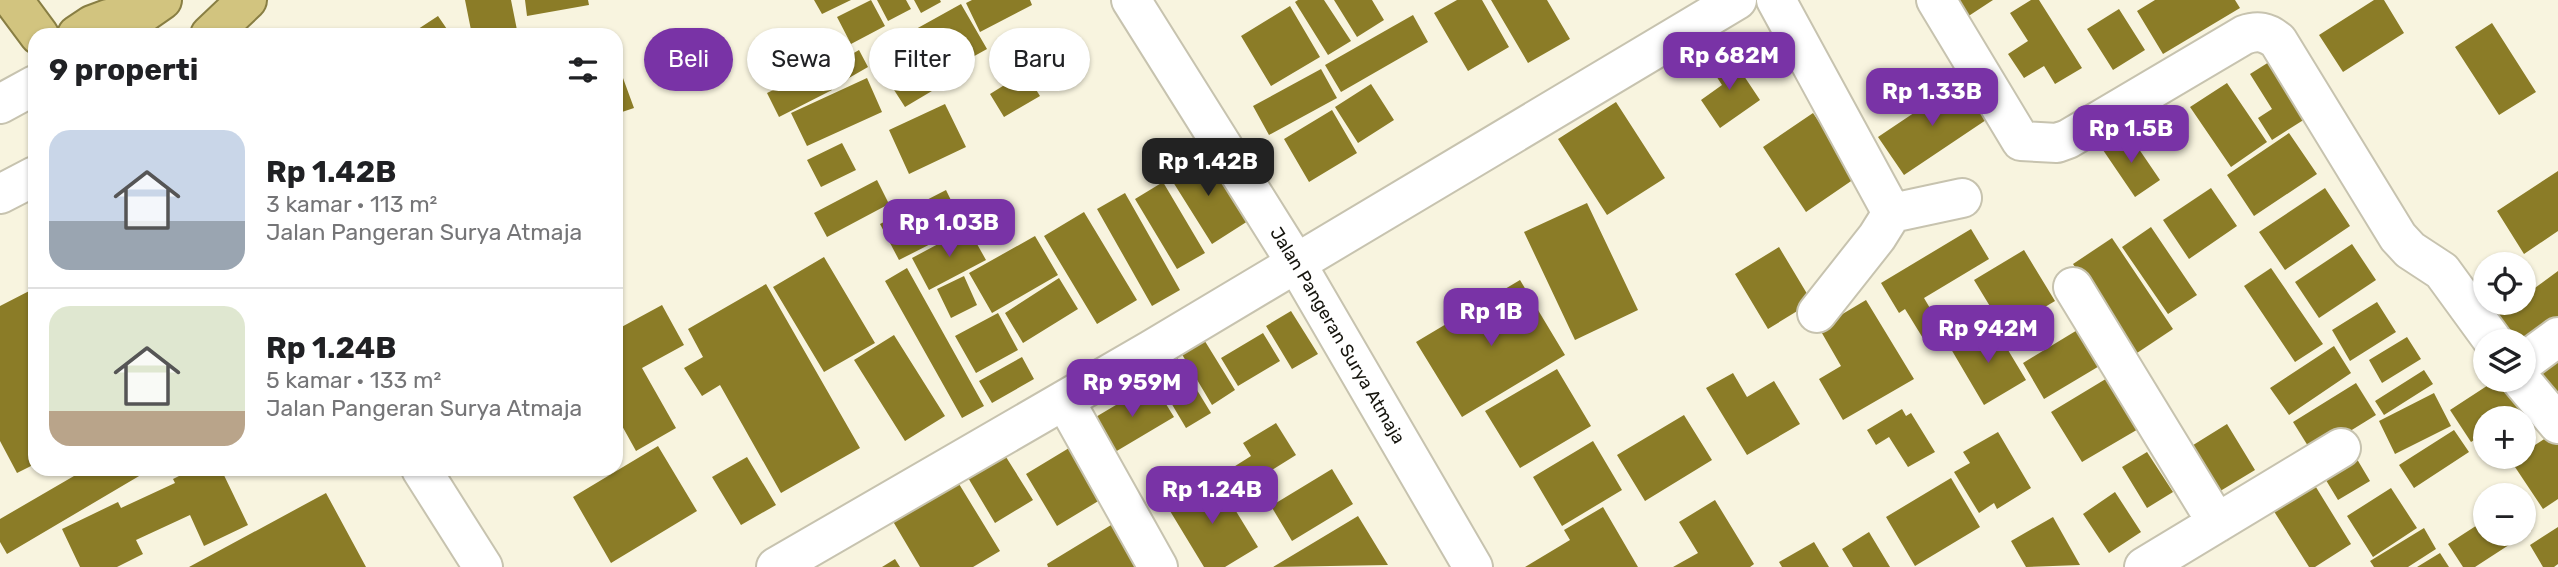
<!DOCTYPE html>
<html lang="id">
<meta charset="utf-8">
<style>
body{margin:0;font-family:Rubik,sans-serif;background:#f6f6f6;color:#202124;height:100vh;display:flex;flex-direction:column;font-size:26px;white-space:nowrap}
*{box-sizing:border-box;margin:0}
p{font-size:23px;color:#757577}
.icon{flex:none;width:38px;height:38px;fill:none;stroke:currentColor;stroke-width:2;stroke-linecap:round;stroke-linejoin:round}
.map{position:relative;flex:1;overflow:hidden}
.sheet{position:absolute;left:28px;top:28px;width:595px;height:448px;display:flex;flex-direction:column;background:#fff;border-radius:21px;box-shadow:0 2px 5px #0004}
.sheet>*{flex:none}
.top-card{position:absolute;left:644px;top:28px;width:665px;height:63px;display:flex;gap:14px}
.tools{position:absolute;left:2473px;top:252px;display:grid;gap:14px}
.tools a{display:grid;place-items:center;width:63px;height:63px;border-radius:50%;background:#fff;box-shadow:0 2px 5px #0004;font-size:35px}
.price{position:absolute;translate:-50% -60px;padding:0 16px;border-radius:14px;background:#7933a6;color:#fff;font-size:23px;line-height:46px;filter:drop-shadow(0 2px 4px #0008)}
.price::after{content:'';position:absolute;left:50%;top:42px;width:21px;height:16px;margin-left:-10px;background:inherit;clip-path:polygon(0 0,100% 0,50% 100%)}
.price.current{background:#222;color:#fff}
ul{padding:0;list-style:none}
li{display:flex;align-items:center;gap:21px;height:175px;padding:0 21px}
li+li{border-top:2px solid #e0e0e0}
li span{display:grid;place-items:center;flex:none;width:196px;height:140px;border-radius:21px;color:#555}
li>.icon{margin-inline-start:auto}
span .icon{width:84px;height:84px;fill:#fffc;stroke-width:1}
li b{font-size:30px}
h2{display:flex;justify-content:space-between;align-items:center;height:84px;padding:0 21px;font-size:30px}
.pill{padding:0 24px;border-radius:32px;background:#fff;box-shadow:0 2px 5px #0004;font-size:24px;line-height:63px}
.pill.current{background:#7933a6;color:#fff}
.map>svg:first-child{display:block}
</style>
<div class="map">
<svg width="2558" height="567" viewBox="0 0 2558 567">
<rect width="100%" height="100%" fill="#f8f4df"/>
<path fill="#8b7c27" d="M 465,0 L 511,0 L 518,35 L 472,35 Z
M 525,0 L 588,0 L 589,5 L 527,16 Z
M 814,0 L 851,0 L 822,14 Z
M 871,0 L 885,26 L 851,44 L 837,17 Z
M 877,0 L 906,0 L 911,9 L 888,21 Z
M 914,0 L 940,0 L 941,2 L 921,13 Z
M 972,0 L 1030,0 L 1032,5 L 980,32 L 966,3 Z
M 1298,0 L 1324,0 L 1351,41 L 1328,55 L 1295,2 Z
M 1334,0 L 1372,0 L 1384,20 L 1357,37 Z
M 1457,0 L 1482,0 L 1509,47 L 1468,71 L 1434,13 Z
M 1491,0 L 1547,0 L 1570,39 L 1528,63 Z
M 1948,0 L 1993,0 L 1961,21 Z
M 2031,0 L 2039,0 L 2082,68 L 2055,84 L 2044,66 L 2024,78 L 2008,54 L 2028,41 L 2010,13 Z
M 2155,0 L 2235,0 L 2240,8 L 2163,54 L 2137,11 Z
M 2374,0 L 2384,0 L 2404,33 L 2343,72 L 2319,35 Z
M 961,4 L 987,49 L 942,74 L 916,29 Z
M 1290,6 L 1320,57 L 1271,86 L 1241,36 Z
M 2119,9 L 2145,50 L 2113,70 L 2087,29 Z
M 1413,15 L 1428,42 L 1341,92 L 1325,65 Z
M 438,16 L 451,35 L 409,35 Z
M 2492,23 L 2536,92 L 2499,115 L 2455,47 Z
M 809,32 L 820,61 L 769,81 L 758,53 Z
M 859,50 L 868,67 L 835,86 L 826,69 Z
M 1728,52 L 1760,100 L 1720,128 L 1701,100 L 1722,85 L 1709,65 Z
M 924,56 L 942,85 L 905,107 L 887,79 Z
M 2277,57 L 2313,114 L 2272,140 L 2258,118 L 2272,109 L 2250,74 Z
M 616,59 L 634,108 L 616,114 Z
M 820,67 L 832,90 L 779,117 L 767,93 Z
M 1321,69 L 1337,98 L 1269,135 L 1253,106 Z
M 1025,72 L 1040,96 L 1004,117 L 990,94 Z
M 867,78 L 882,112 L 807,146 L 791,113 Z
M 1960,82 L 1986,120 L 1904,175 L 1878,137 Z
M 2227,83 L 2267,142 L 2231,167 L 2190,107 Z
M 1371,84 L 1394,120 L 1358,143 L 1335,107 Z
M 1616,102 L 1665,178 L 1607,215 L 1558,139 Z
M 945,104 L 966,147 L 909,174 L 889,130 Z
M 1332,110 L 1357,153 L 1309,182 L 1284,139 Z
M 1813,113 L 1857,177 L 1806,212 L 1763,147 Z
M 2128,133 L 2160,180 L 2135,197 L 2103,150 Z
M 2289,133 L 2317,174 L 2254,216 L 2227,175 Z
M 842,143 L 856,170 L 821,187 L 807,160 Z
M 1204,152 L 1248,221 L 1212,244 L 1168,174 Z
M 2558,171 L 2558,231 L 2524,254 L 2497,211 Z
M 877,180 L 889,204 L 827,237 L 814,213 Z
M 1163,182 L 1205,253 L 1177,269 L 1135,199 Z
M 2211,188 L 2237,226 L 2189,259 L 2163,220 Z
M 2325,188 L 2350,226 L 2285,270 L 2259,232 Z
M 946,190 L 964,227 L 899,260 L 880,224 Z
M 1125,193 L 1180,290 L 1152,306 L 1097,209 Z
M 1587,203 L 1638,310 L 1575,340 L 1524,232 Z
M 1084,212 L 1137,300 L 1097,324 L 1044,236 Z
M 2151,227 L 2197,295 L 2168,314 L 2122,247 Z
M 968,228 L 986,260 L 929,290 L 912,258 Z
M 1971,229 L 1989,259 L 1924,298 L 1947,337 L 1929,348 L 1905,309 L 1899,313 L 1881,283 Z
M 1035,236 L 1058,275 L 992,313 L 969,273 Z
M 2112,238 L 2173,329 L 2134,355 L 2073,264 Z
M 2352,244 L 2376,280 L 2319,318 L 2295,282 Z
M 1779,247 L 1812,302 L 1768,329 L 1735,274 Z
M 2024,250 L 2055,301 L 2005,331 L 1974,280 Z
M 824,257 L 875,343 L 824,372 L 773,287 Z
M 907,268 L 984,406 L 962,418 L 885,281 Z
M 2271,268 L 2323,344 L 2295,362 L 2244,286 Z
M 2558,271 L 2558,324 L 2524,341 L 2509,341 L 2492,318 L 2514,303 L 2524,303 L 2524,296 Z
M 2485,273 L 2485,293 L 2475,280 Z
M 964,276 L 977,305 L 951,318 L 937,289 Z
M 1059,278 L 1078,309 L 1023,343 L 1005,313 Z
M 1520,280 L 1565,355 L 1462,417 L 1416,342 Z
M 766,284 L 860,448 L 781,493 L 720,385 L 702,396 L 684,368 L 703,357 L 688,329 Z
M 35,288 L 35,464 L 17,473 L 0,441 L 0,306 Z
M 1866,300 L 1914,379 L 1843,420 L 1819,379 L 1841,366 L 1819,328 Z
M 2377,302 L 2396,332 L 2350,361 L 2332,330 Z
M 662,305 L 684,345 L 642,368 L 676,428 L 636,451 L 616,415 L 616,330 Z
M 1291,311 L 1318,354 L 1292,369 L 1266,326 Z
M 998,313 L 1018,350 L 976,373 L 955,336 Z
M 1993,325 L 2026,380 L 1984,405 L 1951,349 Z
M 2079,329 L 2101,365 L 2044,399 L 2023,363 Z
M 1263,333 L 1280,361 L 1238,386 L 1221,358 Z
M 894,335 L 945,416 L 905,441 L 854,360 Z
M 2407,337 L 2421,359 L 2382,383 L 2369,360 Z
M 1203,338 L 1235,390 L 1212,405 L 1180,351 Z
M 2558,342 L 2558,404 L 2527,363 Z
M 2334,346 L 2351,373 L 2289,415 L 2270,388 Z
M 1175,354 L 1211,413 L 1186,428 L 1151,369 Z
M 1022,357 L 1034,379 L 992,403 L 979,381 Z
M 1557,369 L 1591,426 L 1520,468 L 1485,411 Z
M 2424,370 L 2433,384 L 2384,415 L 2375,401 Z
M 1733,373 L 1747,397 L 1774,381 L 1800,424 L 1747,455 L 1706,388 Z
M 2109,377 L 2140,428 L 2082,462 L 2051,412 Z
M 2496,380 L 2507,380 L 2524,408 L 2508,418 L 2485,418 L 2485,433 L 2471,442 L 2450,410 Z
M 1153,383 L 1174,417 L 1110,455 L 1089,421 Z
M 2356,383 L 2376,415 L 2313,454 L 2293,422 Z
M 2434,393 L 2451,426 L 2395,454 L 2379,421 Z
M 1902,409 L 1906,416 L 1911,413 L 1935,452 L 1908,467 L 1889,437 L 1876,445 L 1867,430 Z
M 1684,415 L 1712,460 L 1645,501 L 1617,455 Z
M 2524,421 L 2532,435 L 2524,440 Z
M 1276,423 L 1296,455 L 1269,472 L 1273,480 L 1249,494 L 1232,468 L 1251,456 L 1243,443 Z
M 2227,424 L 2255,470 L 2217,493 L 2190,447 Z
M 2454,430 L 2469,452 L 2414,488 L 2399,465 Z
M 1998,432 L 2031,488 L 1997,509 L 1994,503 L 1979,513 L 1954,472 L 1970,463 L 1963,452 Z
M 2552,434 L 2558,444 L 2558,499 L 2543,509 L 2511,461 L 2517,457 L 2524,457 L 2524,452 Z
M 1593,441 L 1622,490 L 1562,526 L 1533,477 Z
M 2348,444 L 2370,481 L 2338,500 L 2315,462 Z
M 1074,445 L 1105,497 L 1057,526 L 1026,474 Z
M 658,446 L 697,511 L 611,563 L 573,497 Z
M 1001,449 L 1033,500 L 995,523 L 964,471 Z
M 2147,452 L 2173,492 L 2147,508 L 2122,467 Z
M 747,457 L 776,505 L 741,525 L 712,477 Z
M 86,469 L 151,469 L 7,554 L 0,542 L 0,519 Z
M 193,469 L 221,469 L 248,525 L 204,546 L 190,515 L 136,540 L 143,554 L 117,567 L 80,567 L 62,529 L 118,502 L 121,508 L 175,483 L 173,479 Z
M 1332,469 L 1353,504 L 1292,541 L 1271,506 Z
M 1215,477 L 1258,547 L 1225,567 L 1204,567 L 1167,506 Z
M 1951,478 L 1980,527 L 1915,566 L 1886,517 Z
M 956,479 L 1000,551 L 973,567 L 920,567 L 891,518 Z
M 2311,479 L 2351,544 L 2315,567 L 2309,567 L 2270,505 Z
M 2391,488 L 2417,528 L 2373,557 L 2347,516 Z
M 2115,492 L 2141,532 L 2109,553 L 2083,514 Z
M 326,493 L 366,567 L 189,567 Z
M 1715,500 L 1754,564 L 1750,567 L 1673,567 L 1698,553 L 1679,522 Z
M 1603,507 L 1638,567 L 1525,567 L 1570,540 L 1564,530 Z
M 1358,516 L 1388,565 L 1273,567 Z
M 2524,516 L 2532,530 L 2475,567 L 2463,567 L 2448,544 L 2485,520 L 2485,534 L 2524,534 Z
M 2053,517 L 2080,565 L 2026,567 L 2011,541 Z
M 1116,522 L 1142,567 L 1048,567 L 1047,564 Z
M 2558,527 L 2558,564 L 2554,567 L 2543,567 L 2530,545 Z
M 2424,528 L 2436,549 L 2408,567 L 2374,567 L 2370,561 Z
M 1869,532 L 1890,567 L 1853,567 L 1842,549 Z
M 1814,542 L 1829,567 L 1782,567 L 1779,562 Z
M 2440,553 L 2449,567 L 2417,567 Z
M 895,559 L 900,567 L 882,567 Z"/>
<g fill="none" stroke-linecap="round" stroke-linejoin="round">
<g stroke="#c7c3af" stroke-width="42">
<path id="minor" d="M 1776,0 L 1892,213 L 1877,237 L 1817,313
M 1936,0 L 2021,141 L 2057,143 L 2068,139 L 2244,35 C 2258,30 2267,32 2278,41 L 2398,237 L 2410,250 L 2442,271 L 2493,341
M 1892,213 L 1962,198
M 2073,287 L 2217,523
M 2524,362 L 2558,337
M 2521,380 L 2558,424
M 1065,401 L 1158,567
M 776,567 L 1151,350 L 1737,0
M 2144,567 L 2341,448"/>
</g>
<g stroke="#c7c3af" stroke-width="42">
<g id="tertiary">
<path id="s1" d="M 1131,0 L 1296,263 L 1473,567"/>
<path d="M 0,104 L 35,85"/>
<path d="M 0,194 L 35,176"/>
</g>
</g>
<g stroke="#c7c3af" stroke-width="42">
<path id="secondary" d="M 421,469 L 483,567"/>
</g>
<g stroke="#887e43" stroke-width="42">
<path id="trunk" d="M 13,0 L 39,35
M 77,35 L 92,25 L 108,19 L 139,16 L 162,0
M 210,35 L 247,0"/>
</g>
<use href="#minor" stroke="#fff" stroke-width="38"/>
<use href="#tertiary" stroke="#fff" stroke-width="38"/>
<use href="#secondary" stroke="#fff" stroke-width="38"/>
<use href="#trunk" stroke="#d2c47f" stroke-width="38"/>
</g>
<g text-anchor="middle" stroke-width="5" stroke-linejoin="round" paint-order="stroke">
<g font-size="18" fill="#16150e" stroke="#fff">
<text dy="6" stroke="none"><textPath href="#s1" startOffset="394">Jalan Pangeran Surya Atmaja</textPath></text>
</g>
</g>
</svg>
<div class="tools">
<a><svg class="icon" aria-label="locate" viewBox="0 0 24 24"><circle cx="12" cy="12" r="6"/><path d="M12 2v4M12 18v4M2 12h4M18 12h4"/></svg></a>
<a><svg class="icon" aria-label="layers" viewBox="0 0 24 24"><path d="M12 4l9 5-9 5-9-5zM3 14l9 5 9-5"/></svg></a>
<a>+</a>
<a>−</a>
</div>
<b class="price" style="left:1729px;top:92px">Rp 682M</b>
<b class="price" style="left:1932px;top:128px">Rp 1.33B</b>
<b class="price" style="left:2131px;top:165px">Rp 1.5B</b>
<b class="price current" style="left:1208px;top:198px">Rp 1.42B</b>
<b class="price" style="left:949px;top:259px">Rp 1.03B</b>
<b class="price" style="left:1491px;top:348px">Rp 1B</b>
<b class="price" style="left:1988px;top:365px">Rp 942M</b>
<b class="price" style="left:1132px;top:419px">Rp 959M</b>
<b class="price" style="left:1212px;top:526px">Rp 1.24B</b>
<div class="top-card">
<a class="pill current">Beli</a>
<a class="pill">Sewa</a>
<a class="pill">Filter</a>
<a class="pill">Baru</a>
</div>
<section class="sheet">
<h2>9 properti<svg class="icon" aria-label="filters" viewBox="0 0 24 24"><path d="M4 7h16M4 17h16"/><circle cx="9" cy="7" r="2"/><circle cx="15" cy="17" r="2"/></svg></h2>
<ul>
<li><span style="background:linear-gradient(#c9d6e8 65%,#9aa5b1 0)"><svg class="icon" aria-label="home" viewBox="0 0 24 24"><path d="M3 11l9-7 9 7M6 9v11h12V9"/></svg></span><div><b>Rp 1.42B</b><p>3 kamar · 113 m²</p><p>Jalan Pangeran Surya Atmaja</p></div></li>
<li><span style="background:linear-gradient(#dfe7d0 75%,#b9a48a 0)"><svg class="icon" aria-label="home" viewBox="0 0 24 24"><path d="M3 11l9-7 9 7M6 9v11h12V9"/></svg></span><div><b>Rp 1.24B</b><p>5 kamar · 133 m²</p><p>Jalan Pangeran Surya Atmaja</p></div></li>
</ul>
</section>
</div>
